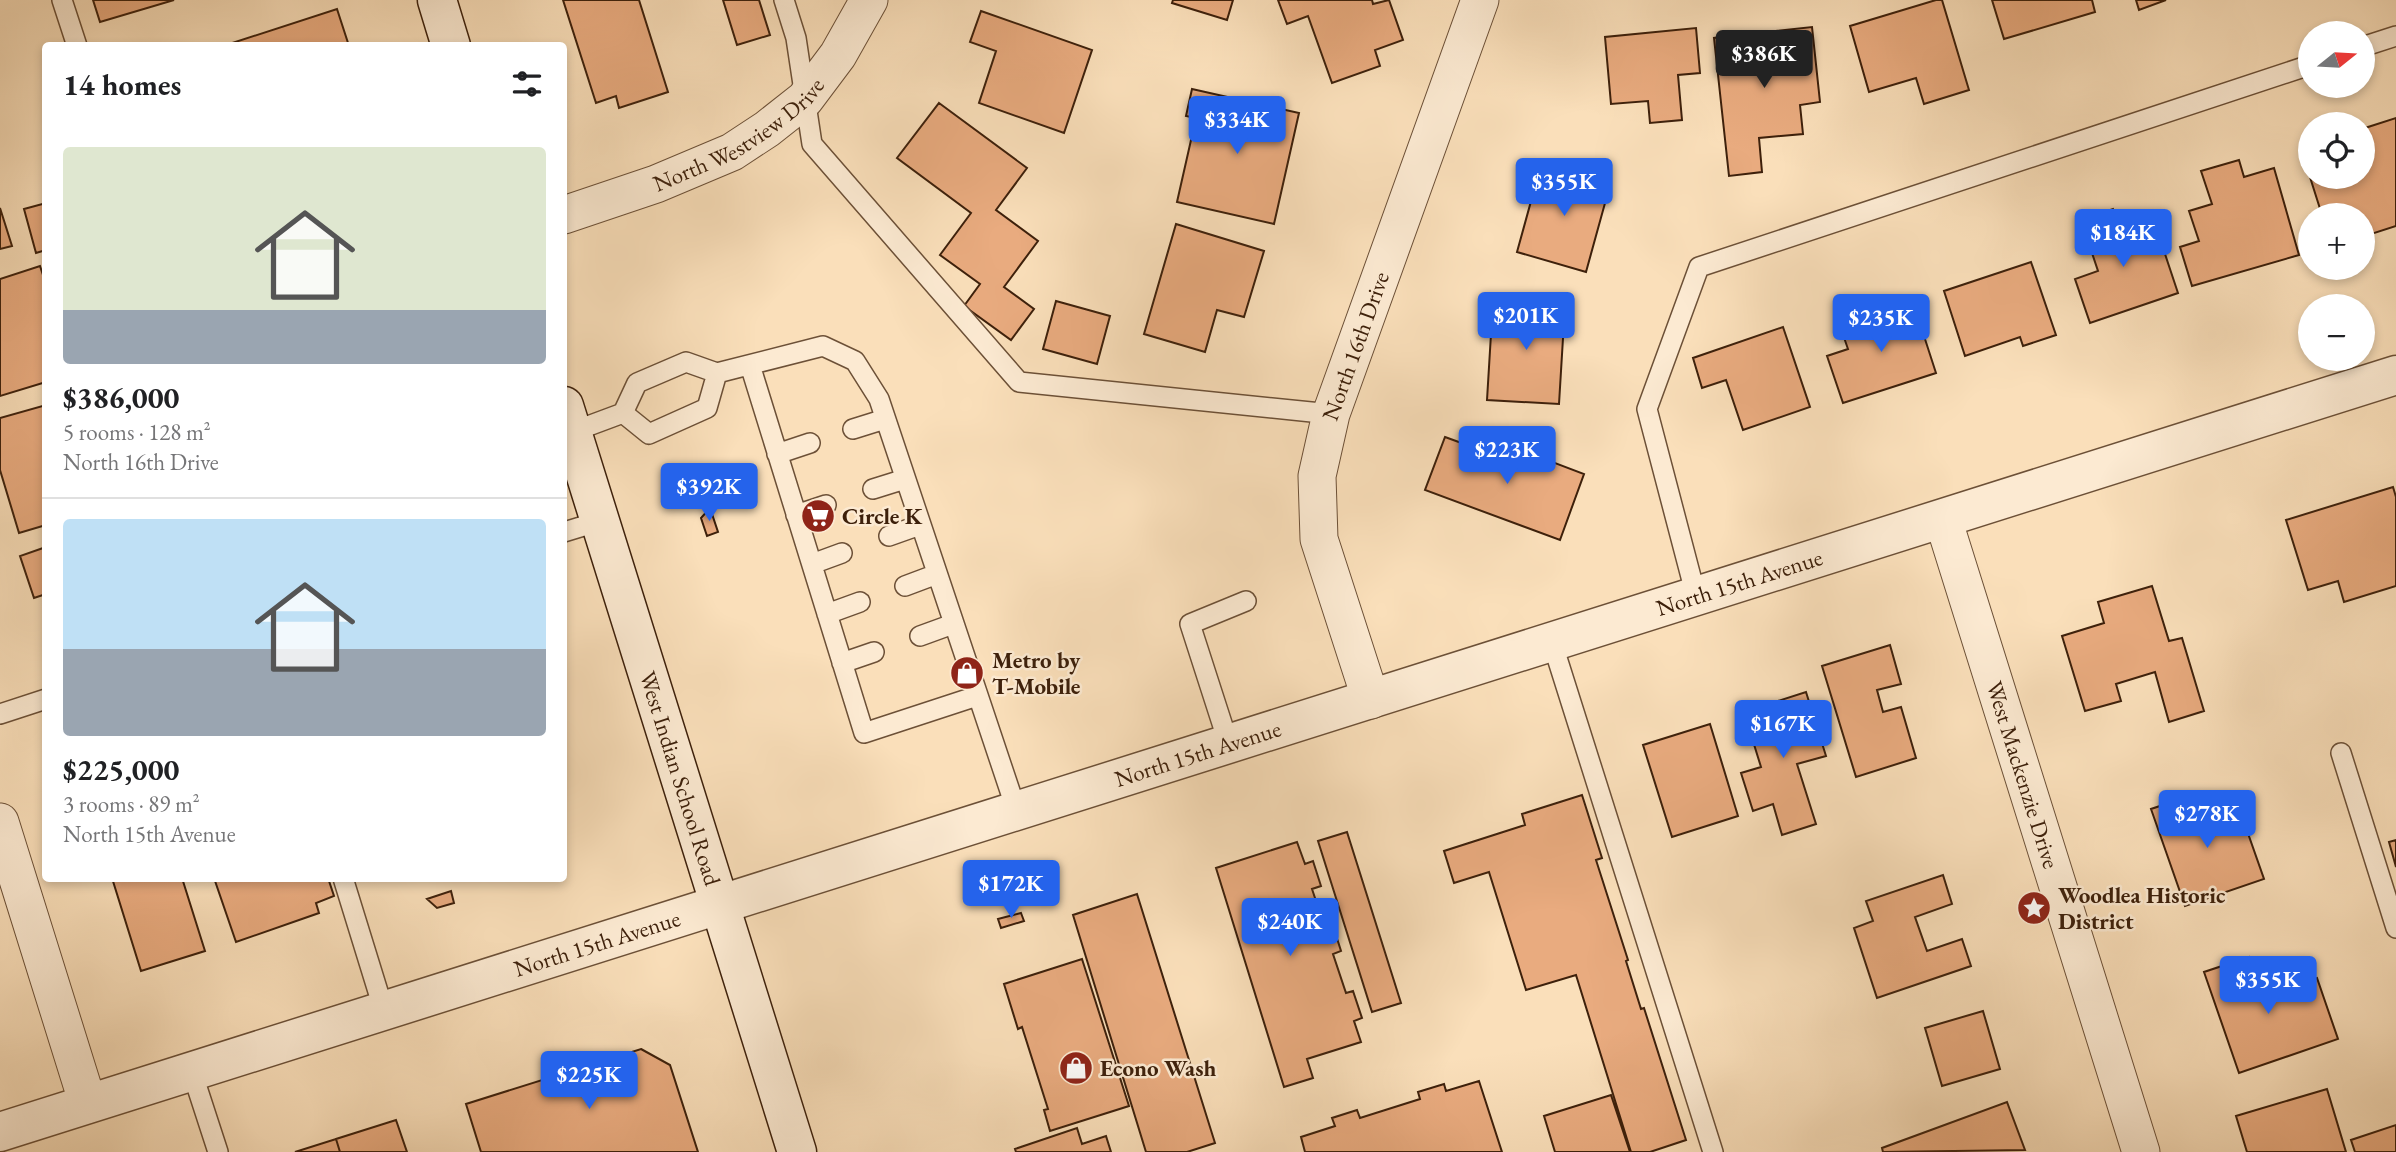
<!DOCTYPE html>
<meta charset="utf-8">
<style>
body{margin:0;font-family:"EB Garamond",serif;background:#f2f2f2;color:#202124;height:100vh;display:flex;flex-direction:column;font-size:26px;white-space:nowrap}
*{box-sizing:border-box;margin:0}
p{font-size:23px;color:#757577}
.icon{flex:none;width:38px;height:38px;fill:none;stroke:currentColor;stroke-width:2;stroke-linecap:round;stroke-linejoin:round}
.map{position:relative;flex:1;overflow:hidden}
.side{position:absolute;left:42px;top:42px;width:525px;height:840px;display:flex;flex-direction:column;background:#fff;border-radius:7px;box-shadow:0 4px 10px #0003}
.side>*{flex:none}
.needle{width:46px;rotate:72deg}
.tools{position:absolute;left:2298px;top:21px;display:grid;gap:14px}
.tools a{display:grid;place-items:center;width:77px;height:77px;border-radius:50%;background:#fff;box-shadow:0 4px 10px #0003;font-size:35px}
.price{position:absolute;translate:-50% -60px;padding:0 16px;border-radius:7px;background:#2563eb;color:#fff;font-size:23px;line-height:46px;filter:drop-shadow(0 2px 4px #0008)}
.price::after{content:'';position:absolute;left:50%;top:42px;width:21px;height:16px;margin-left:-10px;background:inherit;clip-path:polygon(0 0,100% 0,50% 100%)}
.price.selected{background:#222;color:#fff}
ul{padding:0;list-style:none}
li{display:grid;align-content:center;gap:14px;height:371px;padding:0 21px}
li+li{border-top:2px solid #e0e0e0}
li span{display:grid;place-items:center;height:217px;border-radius:7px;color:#555}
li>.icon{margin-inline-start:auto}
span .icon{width:126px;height:126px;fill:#fffc;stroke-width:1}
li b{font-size:30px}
h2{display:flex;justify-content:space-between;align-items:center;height:84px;padding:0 21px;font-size:30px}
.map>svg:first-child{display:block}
</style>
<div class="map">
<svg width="2396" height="1152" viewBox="0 0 2396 1152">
<rect width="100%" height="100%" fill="#fadfba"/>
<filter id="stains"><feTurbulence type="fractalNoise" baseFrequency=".00286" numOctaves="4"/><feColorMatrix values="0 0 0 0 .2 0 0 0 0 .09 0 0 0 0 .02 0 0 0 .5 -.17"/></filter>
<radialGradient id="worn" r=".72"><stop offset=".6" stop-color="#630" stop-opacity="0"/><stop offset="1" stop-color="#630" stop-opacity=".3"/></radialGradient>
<path fill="#e9ab7f" stroke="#3d200b" stroke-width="2" d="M 93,0 L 174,0 L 100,22 Z
M 563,0 L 639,0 L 668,92 L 619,108 L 616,96 L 596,103 Z
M 723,0 L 759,0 L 770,35 L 737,45 Z
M 1173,0 L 1233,0 L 1227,20 L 1172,3 Z
M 1278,0 L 1372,0 L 1373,4 L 1389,0 L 1403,40 L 1375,50 L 1380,66 L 1332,83 L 1308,16 L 1287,24 Z
M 1936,0 L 1942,0 L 1969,90 L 1924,104 L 1916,78 L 1869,92 L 1850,26 Z
M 1992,0 L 2092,0 L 2095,12 L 2004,39 Z
M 2136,0 L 2166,0 L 2139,10 Z
M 337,9 L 349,46 L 223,46 Z
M 981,11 L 1092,50 L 1064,133 L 979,103 L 996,51 L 970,42 Z
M 1812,27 L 1820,102 L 1800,105 L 1803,134 L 1759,138 L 1762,172 L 1729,176 L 1714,38 Z
M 1696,28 L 1700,73 L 1678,75 L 1682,120 L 1650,123 L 1648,101 L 1611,104 L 1605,37 Z
M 1192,89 L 1299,113 L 1274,224 L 1177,202 L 1196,118 L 1186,116 Z
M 939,103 L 1027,168 L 996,210 L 1038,241 L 1004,287 L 1034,309 L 1011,340 L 964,306 L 980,284 L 940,255 L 971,213 L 897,158 Z
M 2396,118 L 2396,226 L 2362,237 L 2362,215 L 2322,215 L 2309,174 L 2310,177 L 2362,177 L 2362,158 L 2373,154 L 2365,128 Z
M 2239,160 L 2244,177 L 2274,168 L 2299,255 L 2192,286 L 2180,247 L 2199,241 L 2189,211 L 2212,204 L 2201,171 Z
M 1541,165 L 1610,185 L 1586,272 L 1517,252 Z
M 46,203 L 46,250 L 36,253 L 24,209 Z
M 0,208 L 12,246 L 0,249 Z
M 2113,209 L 2123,238 L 2156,227 L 2178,293 L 2090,323 L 2075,279 L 2098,271 L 2081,220 Z
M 1176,224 L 1264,251 L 1244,317 L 1217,310 L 1205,352 L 1144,334 Z
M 2031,262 L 2056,335 L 2023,346 L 2020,337 L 1965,356 L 1944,291 Z
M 40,266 L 46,284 L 46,382 L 0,396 L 0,279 Z
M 1056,301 L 1110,316 L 1097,364 L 1043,349 Z
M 1493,301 L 1565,305 L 1559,404 L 1487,400 Z
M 1913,302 L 1936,373 L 1843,403 L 1827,356 L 1848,349 L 1840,326 Z
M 1783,327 L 1810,407 L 1743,430 L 1726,380 L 1702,388 L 1693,358 Z
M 46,405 L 46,525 L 19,533 L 0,470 L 0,418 Z
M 1445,437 L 1500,457 L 1505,444 L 1584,474 L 1560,540 L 1425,490 Z
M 2393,487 L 2396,497 L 2396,586 L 2344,602 L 2338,581 L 2308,590 L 2286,520 Z
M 710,508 L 718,532 L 707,536 L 701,518 Z
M 46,547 L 46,594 L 34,598 L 20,556 Z
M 2152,586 L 2169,641 L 2182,638 L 2204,711 L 2169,722 L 2155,672 L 2116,684 L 2121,701 L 2085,711 L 2062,636 L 2104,623 L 2098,602 Z
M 1890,645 L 1901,684 L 1877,690 L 1883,712 L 1901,707 L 1916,758 L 1856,777 L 1822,666 Z
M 1806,692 L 1826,756 L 1797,764 L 1816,824 L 1782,835 L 1773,804 L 1753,811 L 1741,773 L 1761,767 L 1744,712 Z
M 1710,724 L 1738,816 L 1672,837 L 1643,745 Z
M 1582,795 L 1602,858 L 1596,860 L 1628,960 L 1626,961 L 1641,1009 L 1644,1008 L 1686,1140 L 1650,1152 L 1631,1152 L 1576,975 L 1526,990 L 1489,872 L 1454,883 L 1444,851 L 1525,825 L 1522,814 Z
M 2193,795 L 2201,817 L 2238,805 L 2264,879 L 2185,906 L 2151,809 Z
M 1347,832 L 1401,1003 L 1372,1012 L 1318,841 Z
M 2396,840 L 2396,867 L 2389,842 Z
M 1297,842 L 1305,864 L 1313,861 L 1321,886 L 1312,889 L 1325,928 L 1333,926 L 1341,951 L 1333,954 L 1346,993 L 1353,991 L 1362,1018 L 1354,1021 L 1361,1042 L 1307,1059 L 1313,1078 L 1284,1087 L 1216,868 Z
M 1943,875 L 1952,904 L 1915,917 L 1927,951 L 1962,939 L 1971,966 L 1877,998 L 1854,928 L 1873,921 L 1866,901 Z
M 112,878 L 182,878 L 205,951 L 141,971 Z
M 214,878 L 328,878 L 334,896 L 316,903 L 319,913 L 236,942 Z
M 451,891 L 454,903 L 437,908 L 427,899 Z
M 1137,894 L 1215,1143 L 1187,1152 L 1146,1152 L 1073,915 Z
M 1021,913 L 1024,921 L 1001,928 L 998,919 Z
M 2249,957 L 2263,997 L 2317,978 L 2338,1039 L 2239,1073 L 2204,972 Z
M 1082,959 L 1129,1106 L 1050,1131 L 1044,1110 L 1048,1109 L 1022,1027 L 1018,1029 L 1004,984 Z
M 1983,1011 L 2000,1069 L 1942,1086 L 1925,1028 Z
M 641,1049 L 670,1065 L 698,1152 L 481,1152 L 466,1104 Z
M 1479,1081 L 1502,1152 L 1305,1152 L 1301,1137 L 1335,1126 L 1332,1118 L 1357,1110 L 1360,1118 L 1420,1099 L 1418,1092 L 1444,1084 L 1446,1091 Z
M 2327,1089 L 2346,1152 L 2247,1152 L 2236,1116 Z
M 1611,1095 L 1630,1152 L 1555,1152 L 1544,1116 Z
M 2007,1102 L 2025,1150 L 1883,1152 L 1882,1148 Z
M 396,1120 L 407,1152 L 340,1152 L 336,1139 Z
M 2396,1125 L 2396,1152 L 2355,1152 L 2351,1140 Z
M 1077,1128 L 1082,1144 L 1106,1136 L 1111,1152 L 1016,1152 L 1015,1149 Z
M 336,1139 L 340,1152 L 295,1152 Z"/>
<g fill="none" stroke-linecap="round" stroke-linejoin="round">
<g stroke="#6c5037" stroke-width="22">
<path id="service" d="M 62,0 L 77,46
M 784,0 L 796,38 L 812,144 L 1019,382 L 1331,414
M 2362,47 L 2396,36
M 750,365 L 864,733 L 977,696
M 623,413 L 649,434 L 707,408 L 717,373
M 853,429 L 885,419
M 572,432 L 623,413 L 637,383 L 686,362 L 717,373 L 823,346 L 855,361 L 879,399 L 1017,812
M 777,454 L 810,443
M 873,489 L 905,479
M 796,515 L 826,505
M 564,532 L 600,521
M 889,536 L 920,525
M 812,564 L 842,553
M 905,586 L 937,574
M 1696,596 L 1647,409 L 1699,267 L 2310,65
M 827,614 L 860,602
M 920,636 L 953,624
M 1552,642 L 1713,1152
M 842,663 L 874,652
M 0,714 L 46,699
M 1229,745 L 1190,624 L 1246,601
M 2341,753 L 2396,928
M 343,878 L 384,1011
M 192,1072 L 218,1152"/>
</g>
<g stroke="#6c5037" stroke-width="39">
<g id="minor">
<path id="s1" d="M 564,215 L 656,184 L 732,152 L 767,129 L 805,99 L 838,55 L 869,0"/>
<path id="s2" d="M 1943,519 L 2141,1152"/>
<path id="s3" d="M 1371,700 L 1319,539 L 1317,476 L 1331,414 L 1480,0"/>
<path d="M 0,822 L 88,1104"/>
</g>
</g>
<g stroke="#6c5037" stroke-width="41">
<g id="tertiary">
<path id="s4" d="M 0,1132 L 2396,375"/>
</g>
</g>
<g stroke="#3d200b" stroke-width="41">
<g id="secondary">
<path d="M 437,0 L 451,46"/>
<path id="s5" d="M 564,406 L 797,1152"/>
</g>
</g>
<use href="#service" stroke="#fcead2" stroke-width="19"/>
<use href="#minor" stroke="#fcead2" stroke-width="37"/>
<use href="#tertiary" stroke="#fcead2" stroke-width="38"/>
<use href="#secondary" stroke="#fcead2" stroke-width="38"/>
</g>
<defs>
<g id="supermarket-disc" transform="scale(1.75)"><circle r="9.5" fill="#8f2418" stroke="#fcead2"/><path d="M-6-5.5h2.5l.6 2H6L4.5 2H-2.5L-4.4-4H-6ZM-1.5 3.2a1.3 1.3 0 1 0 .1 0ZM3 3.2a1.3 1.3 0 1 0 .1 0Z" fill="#fff"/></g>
<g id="shop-disc" transform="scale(1.75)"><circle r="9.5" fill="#8f2418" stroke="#fcead2"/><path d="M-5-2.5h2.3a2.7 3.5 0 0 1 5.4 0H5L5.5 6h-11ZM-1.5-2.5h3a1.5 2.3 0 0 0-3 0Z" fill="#fff"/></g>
<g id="sight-disc" transform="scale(1.75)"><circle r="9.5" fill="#8f2418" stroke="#fcead2"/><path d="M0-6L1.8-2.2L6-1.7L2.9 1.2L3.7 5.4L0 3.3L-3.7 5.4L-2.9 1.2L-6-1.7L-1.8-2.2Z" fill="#fff"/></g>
</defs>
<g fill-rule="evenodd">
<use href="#supermarket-disc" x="818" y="516"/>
<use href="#shop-disc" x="967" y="673"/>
<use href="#sight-disc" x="2034" y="908"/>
<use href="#shop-disc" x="1076" y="1068"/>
</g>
<g text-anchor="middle" stroke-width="5" stroke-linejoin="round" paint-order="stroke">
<g font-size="23" fill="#3d200b" stroke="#fcead2">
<text dy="8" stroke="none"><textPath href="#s1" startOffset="194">North Westview Drive</textPath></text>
<text dy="8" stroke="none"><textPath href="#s3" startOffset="368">North 16th Drive</textPath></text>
<text dy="8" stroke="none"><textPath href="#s4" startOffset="1824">North 15th Avenue</textPath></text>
<text dy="8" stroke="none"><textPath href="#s4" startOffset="1256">North 15th Avenue</textPath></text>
<text dy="8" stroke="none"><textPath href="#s2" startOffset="268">West Mackenzie Drive</textPath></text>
<text dy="8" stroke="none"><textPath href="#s5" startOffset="390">West Indian School Road</textPath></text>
<text dy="8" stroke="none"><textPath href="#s4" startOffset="626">North 15th Avenue</textPath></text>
</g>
<g font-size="23" font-weight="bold" fill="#3d200b" stroke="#fcead2" text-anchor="start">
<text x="842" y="524">Circle K</text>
<text x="992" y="668">Metro by<tspan x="992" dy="26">T-Mobile</tspan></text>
<text x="2058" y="903">Woodlea Historic<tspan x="2058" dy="26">District</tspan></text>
<text x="1100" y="1076">Econo Wash</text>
</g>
</g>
<rect width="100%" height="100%" filter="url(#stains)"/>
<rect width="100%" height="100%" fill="url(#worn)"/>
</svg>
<div class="tools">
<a><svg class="needle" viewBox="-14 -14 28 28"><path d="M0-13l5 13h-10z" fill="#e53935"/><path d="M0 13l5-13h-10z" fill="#757577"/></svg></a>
<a><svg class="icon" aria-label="locate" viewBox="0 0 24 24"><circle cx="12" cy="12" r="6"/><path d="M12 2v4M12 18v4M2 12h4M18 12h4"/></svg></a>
<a>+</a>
<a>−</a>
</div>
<b class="price selected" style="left:1764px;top:90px">$386K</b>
<b class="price" style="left:1237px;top:156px">$334K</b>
<b class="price" style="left:1564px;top:218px">$355K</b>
<b class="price" style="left:2123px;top:269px">$184K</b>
<b class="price" style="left:1526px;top:352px">$201K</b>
<b class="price" style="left:1881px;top:354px">$235K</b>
<b class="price" style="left:1507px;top:486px">$223K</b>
<b class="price" style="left:709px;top:523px">$392K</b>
<b class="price" style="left:1783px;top:760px">$167K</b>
<b class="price" style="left:2207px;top:850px">$278K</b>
<b class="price" style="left:1011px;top:920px">$172K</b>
<b class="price" style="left:1290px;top:958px">$240K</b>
<b class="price" style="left:2268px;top:1016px">$355K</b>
<b class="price" style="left:589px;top:1111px">$225K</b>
<section class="side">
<h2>14 homes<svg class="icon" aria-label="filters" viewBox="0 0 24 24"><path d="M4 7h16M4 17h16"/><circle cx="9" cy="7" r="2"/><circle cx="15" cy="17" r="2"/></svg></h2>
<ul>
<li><span style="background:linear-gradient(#dfe7d0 75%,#9aa5b1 0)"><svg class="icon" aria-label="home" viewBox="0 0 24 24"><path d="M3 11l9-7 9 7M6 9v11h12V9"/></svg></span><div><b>$386,000</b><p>5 rooms · 128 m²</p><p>North 16th Drive</p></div></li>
<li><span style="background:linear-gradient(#bfe0f5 60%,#9aa5b1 0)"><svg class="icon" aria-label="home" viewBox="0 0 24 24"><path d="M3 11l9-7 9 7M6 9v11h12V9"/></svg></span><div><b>$225,000</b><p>3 rooms · 89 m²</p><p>North 15th Avenue</p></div></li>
</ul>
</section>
</div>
